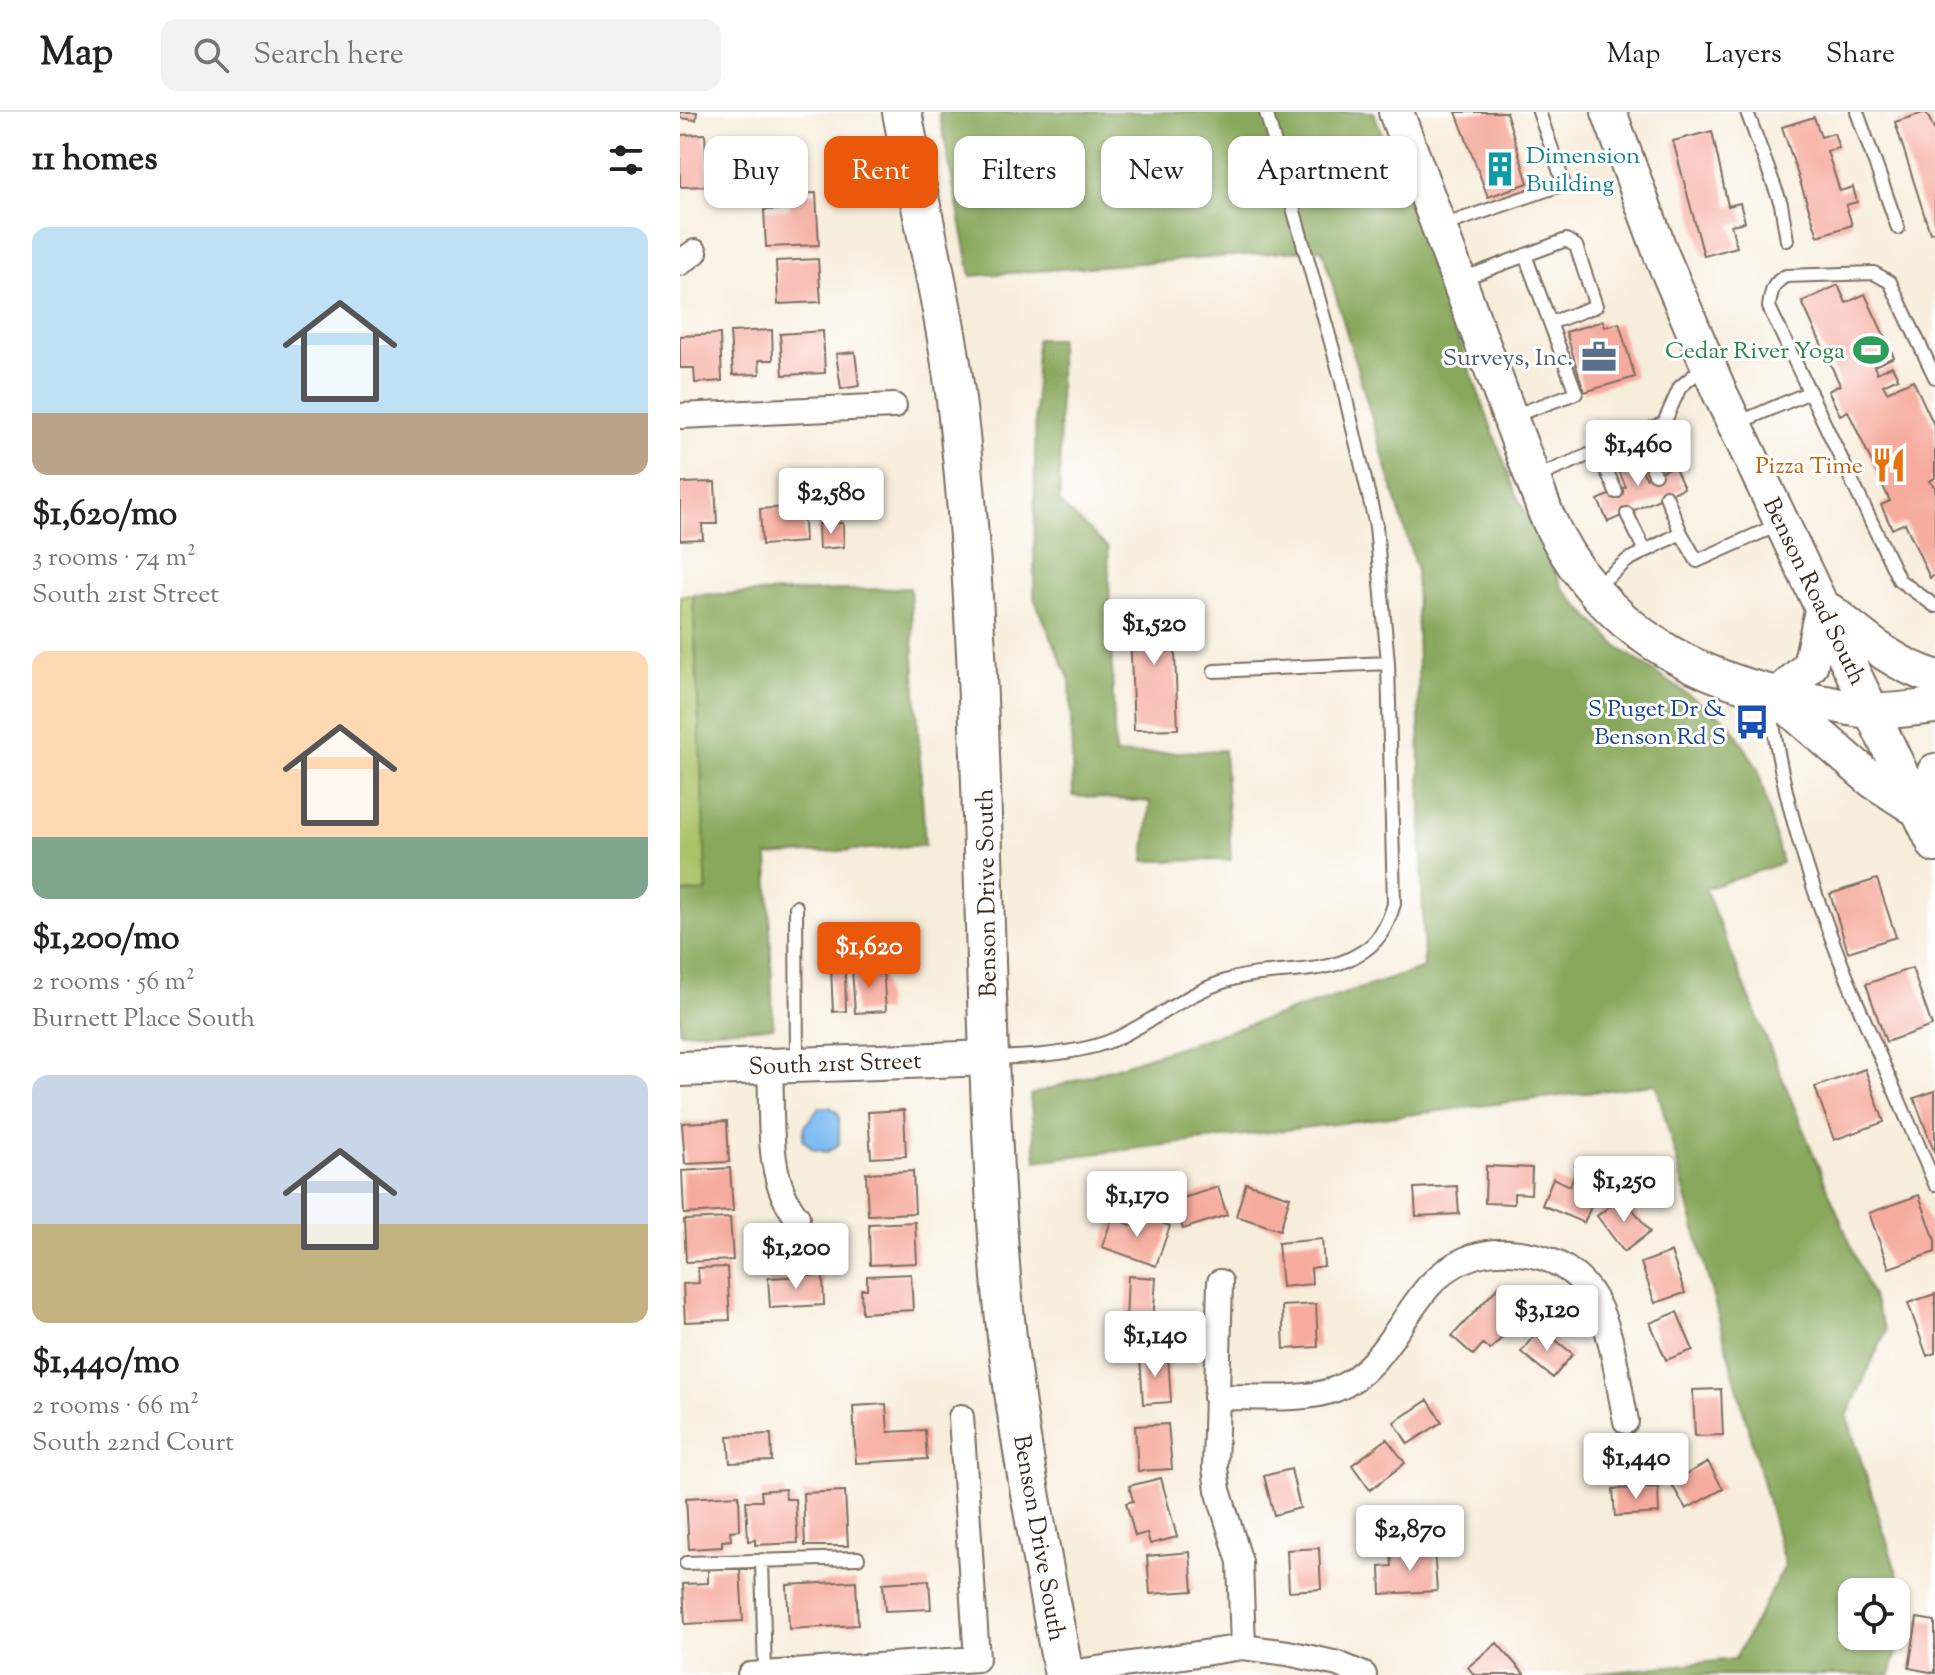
<!DOCTYPE html>
<meta charset="utf-8">
<style>
body{margin:0;font-family:"Sorts Mill Goudy",serif;background:#f2f2f2;color:#222;height:100vh;display:flex;flex-direction:column;font-size:30px;white-space:nowrap}
*{box-sizing:border-box;margin:0}
p{font-size:26px;color:#767676}
.icon{flex:none;width:44px;height:44px;fill:none;stroke:currentColor;stroke-width:2;stroke-linecap:round;stroke-linejoin:round}
.map{position:relative;flex:1;overflow:hidden}
.drawer{display:flex;flex-direction:column;background:#fff;width:680px}
.drawer>*{flex:none}
.top-card{position:absolute;left:24px;top:24px;width:760px;height:72px;display:flex;gap:16px}
.buttons{position:absolute;left:1158px;top:1466px;display:grid;gap:16px}
.buttons a{display:grid;place-items:center;width:72px;height:72px;border-radius:16px;background:#fff;box-shadow:0 2px 6px #0004;font-size:40px}
.price{position:absolute;translate:-50% -68px;padding:0 18px;border-radius:8px;background:#fff;color:#222;font-size:26px;line-height:52px;filter:drop-shadow(0 2px 4px #0008)}
.price::after{content:'';position:absolute;left:50%;top:48px;width:24px;height:18px;margin-left:-12px;background:inherit;clip-path:polygon(0 0,100% 0,50% 100%)}
.price.active{background:#ea580c;color:#fff}
ul{padding:0;list-style:none}
li{display:grid;align-content:center;gap:16px;height:424px;padding:0 32px}
li span{display:grid;place-items:center;height:248px;border-radius:16px;color:#555}
li>.icon{margin-inline-start:auto}
span .icon{width:144px;height:144px;fill:#fffc;stroke-width:1}
li b{font-size:34px}
h2{display:flex;justify-content:space-between;align-items:center;height:96px;padding:0 32px;font-size:34px}
.pill{padding:0 28px;border-radius:16px;background:#fff;box-shadow:0 2px 6px #0004;font-size:28px;line-height:72px}
.pill.active{background:#ea580c;color:#fff}
header{display:flex;align-items:center;gap:48px;box-sizing:border-box;height:112px;padding:0 40px;background:#fff;border-bottom:2px solid #e0e0e0}
header strong{font-size:38px}
nav{display:flex;gap:44px;margin-inline-start:auto;font-size:28px}
.search{width:560px;height:72px;background:#f2f2f2;display:flex;align-items:center;gap:20px;box-sizing:border-box;padding:0 28px;border-radius:16px;color:#767676;font-size:30px}
main{display:flex;flex:1;min-height:0}
.map>svg:first-child{display:block}
</style>
<header>
<strong>Map</strong>
<div class="search"><svg class="icon" aria-label="search" viewBox="0 0 24 24"><circle cx="10" cy="10" r="6"/><path d="M15 15l6 6"/></svg>Search here</div>
<nav><a>Map</a><a>Layers</a><a>Share</a></nav>
</header>
<main>
<section class="drawer">
<h2>11 homes<svg class="icon" aria-label="filters" viewBox="0 0 24 24"><path d="M4 7h16M4 17h16"/><circle cx="9" cy="7" r="2"/><circle cx="15" cy="17" r="2"/></svg></h2>
<ul>
<li><span style="background:linear-gradient(#bfe0f5 75%,#b9a48a 0)"><svg class="icon" aria-label="home" viewBox="0 0 24 24"><path d="M3 11l9-7 9 7M6 9v11h12V9"/></svg></span><div><b>$1,620/mo</b><p>3 rooms · 74 m²</p><p>South 21st Street</p></div></li>
<li><span style="background:linear-gradient(#ffd9b3 75%,#7fa58c 0)"><svg class="icon" aria-label="home" viewBox="0 0 24 24"><path d="M3 11l9-7 9 7M6 9v11h12V9"/></svg></span><div><b>$1,200/mo</b><p>2 rooms · 56 m²</p><p>Burnett Place South</p></div></li>
<li><span style="background:linear-gradient(#c9d6e8 60%,#c2b280 0)"><svg class="icon" aria-label="home" viewBox="0 0 24 24"><path d="M3 11l9-7 9 7M6 9v11h12V9"/></svg></span><div><b>$1,440/mo</b><p>2 rooms · 66 m²</p><p>South 22nd Court</p></div></li>
</ul>
</section>
<div class="map">
<svg width="1255" height="1563" viewBox="0 0 1255 1563">
<rect width="100%" height="100%" fill="#fff"/>
<filter id="ink" filterUnits="userSpaceOnUse"><feTurbulence type="fractalNoise" baseFrequency=".0125" numOctaves="2"/><feDisplacementMap in="SourceGraphic" scale="16" xChannelSelector="R" yChannelSelector="G"/><feConvolveMatrix kernelMatrix="1 2 1 2 8 2 1 2 1" color-interpolation-filters="sRGB"/></filter>
<filter id="wash" filterUnits="userSpaceOnUse"><feTurbulence type="fractalNoise" baseFrequency=".006" numOctaves="4" result="noise"/><feDisplacementMap in="SourceGraphic" scale="32" xChannelSelector="R" yChannelSelector="G"/><feGaussianBlur stdDeviation="1.8" result="paint"/><feColorMatrix in="noise" values="0 0 0 0 0 0 0 0 0 0 0 0 0 0 0 0 0 1.4 0 .05"/><feComposite in="paint" operator="in"/></filter>
<g filter="url(#wash)">
<rect width="100%" height="100%" fill="#f7eddb"/>
<path fill="#abc267" stroke="#737642" stroke-width="2" d="M 13,483 L 27,780 L 0,781 L 0,484 Z"/>
<path fill="#88a85c" stroke="#62693d" stroke-width="2" fill-rule="evenodd" d="M 259,0 L 694,0 L 836,382 L 884,478 L 939,536 L 1049,610 L 1078,657 L 1102,751 L 1025,777 L 1206,1219 L 1167,1304 L 1229,1499 L 1210,1563 L 905,1563 L 1055,1547 L 1105,1454 L 976,972 L 356,1049 L 350,983 L 744,856 L 736,456 L 642,137 L 291,164 ZM 1172,1480 L 1216,1480 L 1216,1524 L 1172,1524 Z
M 356,227 L 379,227 L 380,391 L 428,436 L 435,643 L 544,638 L 551,748 L 464,749 L 470,690 L 393,684 L 390,568 L 354,486 Z
M 230,476 L 245,733 L 88,744 L 93,915 L 0,920 L 0,781 L 27,779 L 13,483 Z"/>
<path fill="#7fbcf2" stroke="#5d7388" stroke-width="2" d="M 139,995 L 150,995 L 159,1002 L 159,1032 L 147,1040 L 133,1037 L 123,1027 L 125,1014 Z"/>
<g id="blocks">
<path fill="#f6ab9e" d="M 0,0 L 17,0 L 16,8 L 0,6 Z
M 776,0 L 826,0 L 848,71 L 808,85 Z
M 1246,0 L 1255,19 L 1255,119 L 1250,121 L 1215,10 Z
M 1134,5 L 1141,25 L 1154,21 L 1159,36 L 1147,39 L 1160,79 L 1173,75 L 1177,90 L 1166,93 L 1172,113 L 1138,124 L 1102,15 Z
M 1032,19 L 1048,94 L 1060,91 L 1065,110 L 1051,113 L 1057,135 L 1024,144 L 993,29 Z
M 25,22 L 28,74 L 0,75 L 0,23 Z
M 44,28 L 94,39 L 86,73 L 60,68 L 57,81 L 34,75 Z
M 136,81 L 139,133 L 86,135 L 84,98 L 110,97 L 109,82 Z
M 138,147 L 141,190 L 98,192 L 96,149 Z
M 1158,173 L 1166,191 L 1185,182 L 1214,245 L 1194,254 L 1197,261 L 1212,254 L 1218,266 L 1203,273 L 1207,280 L 1233,268 L 1255,315 L 1255,366 L 1249,369 L 1255,375 L 1255,463 L 1250,466 L 1225,411 L 1212,417 L 1201,393 L 1210,389 L 1168,299 L 1160,303 L 1148,279 L 1160,273 L 1122,190 Z
M 923,209 L 925,215 L 939,211 L 955,265 L 904,280 L 886,220 Z
M 92,218 L 93,248 L 79,248 L 80,262 L 53,263 L 50,220 Z
M 143,219 L 145,261 L 103,263 L 100,222 Z
M 40,222 L 42,269 L 15,271 L 14,256 L 0,256 L 0,224 Z
M 175,240 L 179,274 L 161,277 L 156,242 Z
M 953,339 L 966,366 L 994,354 L 1004,376 L 928,410 L 918,388 L 946,375 L 934,348 Z
M 35,370 L 37,412 L 22,412 L 23,427 L 0,428 L 0,371 Z
M 123,394 L 125,430 L 82,433 L 80,397 Z
M 163,411 L 164,435 L 139,437 L 138,412 Z
M 493,491 L 498,617 L 454,618 L 449,493 Z
M 1197,767 L 1216,825 L 1168,840 L 1150,782 Z
M 165,856 L 166,899 L 153,900 L 151,857 Z
M 203,856 L 206,899 L 175,901 L 172,857 Z
M 1232,856 L 1252,914 L 1206,930 L 1186,872 Z
M 1185,957 L 1204,1010 L 1154,1028 L 1135,975 Z
M 1255,979 L 1255,1042 L 1234,986 Z
M 224,998 L 226,1044 L 191,1046 L 188,1000 Z
M 47,1009 L 49,1050 L 5,1052 L 2,1011 Z
M 899,1052 L 925,1062 L 904,1111 L 862,1093 L 873,1066 L 890,1074 Z
M 806,1054 L 852,1056 L 851,1082 L 834,1081 L 834,1092 L 805,1091 Z
M 50,1056 L 53,1099 L 4,1102 L 2,1059 Z
M 233,1059 L 235,1101 L 188,1103 L 186,1061 Z
M 566,1071 L 610,1085 L 600,1118 L 556,1104 Z
M 777,1074 L 779,1102 L 736,1104 L 734,1076 Z
M 538,1075 L 547,1103 L 503,1117 L 494,1089 Z
M 1239,1083 L 1255,1128 L 1255,1140 L 1209,1156 L 1189,1101 Z
M 943,1084 L 970,1120 L 944,1140 L 917,1104 Z
M 460,1104 L 490,1114 L 476,1154 L 422,1135 L 432,1106 L 456,1115 Z
M 50,1106 L 53,1148 L 6,1150 L 4,1108 Z
M 235,1110 L 237,1151 L 190,1153 L 189,1112 Z
M 642,1127 L 644,1154 L 631,1156 L 632,1172 L 602,1175 L 598,1131 Z
M 991,1140 L 1005,1181 L 975,1191 L 961,1151 Z
M 47,1155 L 50,1208 L 5,1210 L 3,1172 L 19,1171 L 18,1156 Z
M 231,1162 L 233,1198 L 182,1201 L 181,1177 L 187,1177 L 187,1164 Z
M 143,1163 L 144,1193 L 90,1196 L 88,1166 Z
M 448,1164 L 476,1166 L 473,1211 L 446,1210 Z
M 821,1172 L 848,1198 L 810,1238 L 803,1232 L 793,1243 L 772,1224 Z
M 1255,1182 L 1255,1241 L 1247,1244 L 1228,1191 Z
M 636,1192 L 638,1235 L 604,1237 L 602,1194 Z
M 997,1200 L 1013,1238 L 986,1248 L 970,1211 Z
M 860,1216 L 893,1242 L 873,1266 L 841,1240 Z
M 488,1243 L 491,1290 L 463,1292 L 460,1244 Z
M 1041,1277 L 1043,1323 L 1015,1324 L 1013,1278 Z
M 748,1288 L 762,1310 L 728,1332 L 714,1310 Z
M 206,1292 L 208,1320 L 245,1318 L 247,1347 L 176,1351 L 173,1294 Z
M 488,1312 L 492,1357 L 458,1359 L 455,1314 Z
M 91,1322 L 92,1349 L 50,1351 L 48,1324 Z
M 707,1327 L 725,1351 L 690,1378 L 672,1353 Z
M 1028,1350 L 1043,1377 L 1006,1397 L 991,1371 Z
M 611,1357 L 620,1396 L 594,1403 L 584,1364 Z
M 481,1366 L 497,1425 L 470,1432 L 467,1421 L 455,1424 L 446,1391 L 453,1389 L 449,1374 Z
M 978,1375 L 979,1401 L 935,1404 L 933,1377 Z
M 105,1377 L 106,1387 L 115,1387 L 118,1431 L 75,1433 L 75,1428 L 68,1429 L 66,1389 L 82,1389 L 81,1379 Z
M 165,1379 L 168,1434 L 125,1434 L 123,1381 Z
M 59,1383 L 60,1418 L 50,1419 L 51,1428 L 42,1429 L 42,1435 L 9,1437 L 6,1386 Z
M 639,1436 L 641,1477 L 609,1479 L 607,1438 Z
M 754,1437 L 757,1479 L 701,1482 L 700,1455 L 712,1454 L 711,1439 Z
M 510,1440 L 513,1479 L 470,1482 L 467,1444 Z
M 60,1455 L 63,1509 L 5,1512 L 3,1472 L 28,1471 L 28,1457 Z
M 249,1468 L 251,1497 L 205,1499 L 203,1471 Z
M 176,1469 L 178,1513 L 109,1517 L 107,1473 Z
M 1237,1506 L 1255,1509 L 1255,1561 L 1229,1556 Z
M 817,1531 L 845,1563 L 794,1563 L 788,1555 Z"/>
</g>
</g>
<g filter="url(#ink)">
<use href="#blocks" fill-opacity="0" stroke="#7d6e60" stroke-width="2"/>
<g fill="none" stroke-linecap="round" stroke-linejoin="round">
<g stroke="#7d6e60" stroke-width="16">
<path id="lane" d="M 1067,0 L 1101,92 L 1107,128
M 1177,0 L 1218,116
M 762,114 L 884,72 L 859,0
M 782,167 L 886,128 L 896,134 L 916,194 L 870,211
M 1255,265 L 1210,170 L 1194,161 L 1106,164 C 1092,171 1091,180 1089,195 L 1219,468 L 1255,494
M 830,305 L 896,281 L 845,143
M 1058,311 L 1130,280
M 958,322 L 975,362
M 918,339 L 936,380
M 854,366 L 984,311 L 1000,275 L 1025,254
M 986,384 L 1001,421
M 947,402 L 965,439
M 914,476 L 948,448 L 1001,421 L 1017,449 L 1100,412
M 534,559 L 708,551
M 1090,589 C 1110,760 1189,915 1255,1072
M 116,795 L 117,949
M 313,946 C 349,945 402,942 435,927 C 474,909 508,880 549,868 C 590,855 638,865 675,844 C 698,833 707,815 714,792 L 708,551 L 696,414 L 661,266 L 586,0
M 82,1448 L 85,1562
M 6,1451 L 178,1446"/>
</g>
<g stroke="#7d6e60" stroke-width="28">
<path id="street" d="M 0,151 L 15,140
M 0,304 L 214,294
M 90,953 C 93,1002 84,1065 117,1105
M 540,1170 L 535,1356 L 538,1378 L 560,1450 L 563,1535
M 536,1285 C 570,1284 625,1290 656,1277 C 698,1261 721,1206 749,1174 C 770,1151 798,1138 829,1140 C 931,1146 929,1229 946,1309
M 384,1562 L 563,1535 L 608,1541 L 658,1552 L 684,1563
M 70,1563 L 297,1547 L 281,1305"/>
</g>
<g stroke="#7d6e60" stroke-width="38">
<path id="secondary" d="M 716,0 L 866,402 C 919,520 1021,574 1146,591 C 1161,594 1178,599 1194,599 C 1214,600 1235,596 1255,594
M 929,0 L 981,142 L 1040,281 L 1255,733
M 1150,499 C 1183,525 1213,553 1255,565
M 1096,585 L 1192,668 L 1238,698
M 1096,585 L 1130,554 L 1143,494
M 1238,698 L 1255,659
M 0,957 L 310,946"/>
</g>
<g stroke="#7d6e60" stroke-width="42">
<path id="primary" d="M 222,0 C 240,96 266,200 277,296 C 310,584 298,875 321,1165 C 332,1299 359,1431 384,1563"/>
</g>
<use href="#lane" stroke="#fff" stroke-width="12"/>
<use href="#street" stroke="#fff" stroke-width="24"/>
<use href="#secondary" stroke="#fff" stroke-width="34"/>
<use href="#primary" stroke="#fff" stroke-width="38"/>
</g>
</g>
<defs>
<g id="building-bare" transform="scale(2.76)"><path d="M-4-6H4V6H1V3H-1V6H-4ZM-2.5-4.3h1.7v1.8h-1.7ZM.8-4.3h1.7v1.8H.8ZM-2.5-1h1.7V.8h-1.7ZM.8-1h1.7V.8H.8Z" fill="#0f9aa8" stroke="#fff" stroke-width="2.5" paint-order="stroke"/></g>
<g id="stadium-bare" transform="scale(2.76)"><path d="M0-5a6.5 5 0 1 0 0 10a6.5 5 0 1 0 0-10ZM-3.5-1.8h7v3.6h-7Z" fill="#2e9e5b" stroke="#fff" stroke-width="2.5" paint-order="stroke"/></g>
<g id="office-bare" transform="scale(2.76)"><path d="M-6-3h4V-5.5h4V-3h4V5H-6ZM-1-4.5V-3h2v-1.5ZM-6 0V1H6V0Z" fill="#5c6f8a" stroke="#fff" stroke-width="2.5" paint-order="stroke"/></g>
<g id="restaurant-bare" transform="scale(2.76)"><path d="M-5-6h1v4h1v-4h1v4h1v-4h1v5L-1.5 .5V6h-2V.5L-5-1ZM5-6V6H3V1.5H1.5Q1.5-4 5-6Z" fill="#e8710a" stroke="#fff" stroke-width="2.5" paint-order="stroke"/></g>
<g id="bus-bare" transform="scale(2.76)"><path d="M-5-6H5V4H4V6H2V4H-2V6H-4V4H-5ZM-3.5-4V0h7V-4ZM-3.5 1.2v1.5H-2V1.2ZM2 1.2v1.5H3.5V1.2Z" fill="#1a4fb4" stroke="#fff" stroke-width="2.5" paint-order="stroke"/></g>
</defs>
<g fill-rule="evenodd">
<use href="#building-bare" x="820" y="57"/>
<use href="#stadium-bare" x="1191" y="238"/>
<use href="#office-bare" x="919" y="245"/>
<use href="#restaurant-bare" x="1209" y="353"/>
<use href="#bus-bare" x="1072" y="610"/>
</g>
<g text-anchor="middle" stroke-width="6" stroke-linejoin="round" paint-order="stroke">
<g font-size="24" fill="#0d838f" stroke="#fff" text-anchor="start">
<text x="846" y="51">Dimension<tspan x="846" dy="28">Building</tspan></text>
</g>
<g font-size="24" fill="#27864d" stroke="#fff" text-anchor="end">
<text x="1165" y="246">Cedar River Yoga</text>
</g>
<g font-size="24" fill="#4e5e75" stroke="#fff" text-anchor="end">
<text x="893" y="253">Surveys, Inc.</text>
</g>
<g font-size="24" fill="#c56008" stroke="#fff" text-anchor="end">
<text x="1183" y="361">Pizza Time</text>
</g>
<g font-size="24" fill="#3b2a1e" stroke="#fff">
<text transform="translate(1135 479) rotate(64)" y="8">Benson Road South</text>
<text transform="translate(306 781) rotate(-91)" y="8">Benson Drive South</text>
<text transform="translate(155 951) rotate(-2)" y="8">South 21st Street</text>
<text transform="translate(360 1426) rotate(80)" y="8">Benson Drive South</text>
</g>
<g font-size="24" fill="#164399" stroke="#fff" text-anchor="end">
<text x="1046" y="604">S Puget Dr &amp;<tspan x="1046" dy="28">Benson Rd S</tspan></text>
</g>
</g>
</svg>
<div class="buttons">
<a><svg class="icon" aria-label="locate" viewBox="0 0 24 24"><circle cx="12" cy="12" r="6"/><path d="M12 2v4M12 18v4M2 12h4M18 12h4"/></svg></a>
</div>
<b class="price" style="left:958px;top:376px">$1,460</b>
<b class="price" style="left:151px;top:424px">$2,580</b>
<b class="price" style="left:474px;top:555px">$1,520</b>
<b class="price active" style="left:189px;top:878px">$1,620</b>
<b class="price" style="left:944px;top:1112px">$1,250</b>
<b class="price" style="left:457px;top:1127px">$1,170</b>
<b class="price" style="left:116px;top:1179px">$1,200</b>
<b class="price" style="left:867px;top:1241px">$3,120</b>
<b class="price" style="left:475px;top:1267px">$1,140</b>
<b class="price" style="left:956px;top:1389px">$1,440</b>
<b class="price" style="left:730px;top:1461px">$2,870</b>
<div class="top-card">
<a class="pill">Buy</a>
<a class="pill active">Rent</a>
<a class="pill">Filters</a>
<a class="pill">New</a>
<a class="pill">Apartment</a>
</div>
</div>
</main>
